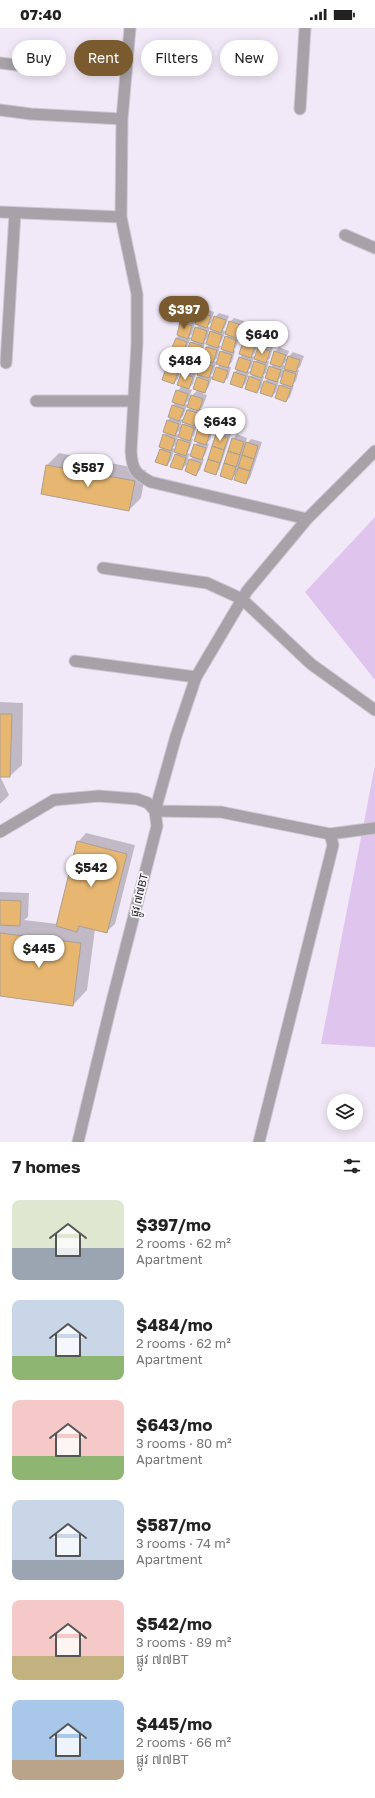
<!DOCTYPE html>
<meta charset="utf-8">
<style>
body{margin:0;font-family:"Golos Text","Noto Sans Khmer",sans-serif;background:#f6f6f6;color:#222;height:100vh;display:flex;flex-direction:column;font-size:15px;white-space:nowrap}
*{box-sizing:border-box;margin:0}
p{font-size:13px;color:#767676}
.icon{flex:none;width:22px;height:22px;fill:none;stroke:currentColor;stroke-width:2;stroke-linecap:round;stroke-linejoin:round}
.map{position:relative;height:1114px;overflow:hidden}
.drawer{display:flex;flex-direction:column;background:#fff;flex:1}
.drawer>*{flex:none}
.banner{position:absolute;left:12px;top:12px;width:351px;height:36px;display:flex;gap:8px}
.tools{position:absolute;left:327px;top:1066px;display:grid;gap:8px}
.tools a{display:grid;place-items:center;width:36px;height:36px;border-radius:50%;background:#fff;box-shadow:0 2px 10px #0003;font-size:20px}
.price{position:absolute;translate:-50% -34px;padding:0 9px;border-radius:14px;background:#fff;color:#222;font-size:13px;line-height:26px;filter:drop-shadow(0 1px 2px #0008)}
.price::after{content:'';position:absolute;left:50%;top:24px;width:12px;height:9px;margin-left:-6px;background:inherit;clip-path:polygon(0 0,100% 0,50% 100%)}
.price.current{background:#795b2f;color:#fff}
ul{padding:0;list-style:none}
li{display:flex;align-items:center;gap:12px;height:100px;padding:0 12px}
li span{display:grid;place-items:center;flex:none;width:112px;height:80px;border-radius:8px;color:#555}
li>.icon{margin-inline-start:auto}
span .icon{width:48px;height:48px;fill:#fffc;stroke-width:1}
li b{font-size:17px}
h2{display:flex;justify-content:space-between;align-items:center;height:48px;padding:0 12px;font-size:17px}
.chip{padding:0 14px;border-radius:18px;background:#fff;box-shadow:0 2px 10px #0003;font-size:14px;line-height:36px}
.chip.current{background:#795b2f;color:#fff}
.status{display:flex;justify-content:space-between;align-items:center;height:28px;padding:0 20px;background:#fff;direction:ltr}
.status svg{height:11px;fill:currentColor}
.map>svg:first-child{display:block}
</style>
<div class="status"><b>07:40</b><svg viewBox="0 0 49 12"><path d="M0 12V9h3v3zM5 12V6h3v6zM10 12V3h3v9zM15 12V0h3v12zM26 1h20v11H26zM47 4h2v5h-2z"/></svg></div>
<div class="map">
<svg width="375" height="1114" viewBox="0 0 375 1114">
<rect width="100%" height="100%" fill="#f2e9f8"/>
<path fill="#dfc5ee" d="M 375,489 L 375,652 L 305,564 Z
M 375,737 L 375,1019 L 321,1016 Z"/>
<path fill="#0003" fill-rule="evenodd" d="M 189,275 L 200,279 L 197,287 L 204,280 L 214,284 L 211,295 L 207,298 L 211,300 L 215,289 L 219,285 L 229,288 L 225,299 L 223,302 L 226,304 L 230,294 L 234,290 L 244,293 L 240,304 L 237,307 L 240,308 L 236,319 L 233,322 L 235,323 L 232,334 L 228,338 L 231,339 L 228,350 L 223,354 L 212,350 L 208,360 L 203,366 L 207,367 L 203,378 L 200,381 L 202,381 L 198,392 L 195,396 L 197,396 L 194,408 L 191,410 L 193,411 L 189,422 L 187,425 L 191,427 L 195,417 L 198,414 L 199,401 L 203,397 L 213,401 L 210,412 L 207,415 L 209,416 L 205,427 L 202,430 L 204,431 L 200,442 L 196,446 L 189,434 L 182,441 L 175,427 L 178,424 L 174,423 L 171,432 L 167,437 L 160,422 L 163,419 L 164,407 L 167,404 L 165,403 L 168,392 L 171,389 L 169,389 L 173,377 L 175,374 L 177,363 L 182,358 L 182,345 L 186,342 L 181,340 L 178,351 L 174,355 L 167,341 L 171,337 L 172,325 L 175,322 L 173,321 L 176,310 L 180,307 L 181,295 L 184,292 L 185,280 ZM 199,287 L 197,294 L 193,293 ZM 195,295 L 199,297 L 196,300 L 193,310 L 189,309 L 192,306 ZM 210,300 L 213,301 L 208,306 ZM 225,305 L 228,306 L 226,309 L 222,319 L 218,317 L 221,314 ZM 209,308 L 207,315 L 204,314 ZM 191,310 L 194,312 L 190,316 L 188,324 L 185,323 ZM 205,315 L 210,316 L 206,319 L 203,329 L 199,328 L 202,326 ZM 220,319 L 224,321 L 221,324 L 218,334 L 214,333 L 217,330 ZM 186,325 L 189,327 L 187,329 L 183,340 L 179,339 L 183,335 ZM 201,330 L 205,331 L 202,334 L 200,347 L 198,349 L 198,362 L 189,370 L 192,362 L 188,361 L 193,356 L 196,345 L 194,344 L 198,340 ZM 216,335 L 220,336 L 217,340 L 214,349 L 210,348 L 213,345 ZM 191,370 L 189,377 L 185,376 ZM 187,378 L 190,379 L 187,382 L 184,392 L 180,391 L 183,388 ZM 182,393 L 186,394 L 180,400 ZM 182,400 L 180,407 L 176,406 ZM 178,408 L 182,409 L 176,415 ZM 178,415 L 176,421 L 172,420 ZM 189,427 L 193,428 L 187,435 Z
M 248,310 L 259,314 L 255,325 L 252,328 L 256,329 L 259,319 L 263,315 L 273,319 L 270,330 L 267,333 L 269,333 L 266,345 L 262,348 L 264,348 L 261,360 L 257,364 L 250,349 L 253,346 L 249,345 L 246,355 L 242,359 L 231,356 L 235,344 L 238,341 L 236,340 L 240,329 L 243,326 L 241,325 L 244,314 ZM 254,330 L 258,331 L 255,334 L 251,344 L 247,343 L 251,340 Z
M 279,319 L 289,323 L 286,331 L 293,324 L 304,328 L 300,339 L 297,342 L 299,342 L 296,353 L 292,357 L 294,357 L 290,369 L 286,373 L 280,358 L 283,355 L 285,343 L 287,340 L 284,339 L 282,348 L 278,352 L 279,353 L 276,364 L 272,368 L 261,365 L 265,353 L 268,350 L 266,350 L 273,336 L 275,324 ZM 288,331 L 286,338 L 283,337 Z
M 221,402 L 231,406 L 219,442 L 215,446 L 205,443 L 217,406 Z
M 237,406 L 247,410 L 245,417 L 251,411 L 262,414 L 250,450 L 246,455 L 237,445 L 232,451 L 233,411 Z
M 59,425 L 146,442 L 141,470 L 129,482 L 42,465 L 47,437 Z
M 0,674 L 23,675 L 22,737 L 10,748 L 0,748 L 9,767 L 0,776 Z
M 86,805 L 135,817 L 115,896 L 106,904 L 95,901 L 87,962 L 73,977 L 0,967 L 0,864 L 29,865 L 28,889 L 24,892 L 57,896 L 78,814 Z"/>
<path fill="#e7b772" stroke="#a99f92" d="M 184,279 L 196,283 L 192,296 L 180,291 Z
M 199,284 L 211,288 L 207,300 L 195,296 Z
M 214,288 L 226,292 L 221,305 L 210,301 Z
M 229,293 L 241,297 L 236,310 L 225,306 Z
M 180,294 L 192,298 L 188,311 L 177,307 Z
M 195,299 L 207,303 L 203,316 L 191,312 Z
M 210,303 L 222,307 L 218,320 L 206,316 Z
M 225,308 L 236,312 L 233,325 L 221,321 Z
M 176,310 L 187,314 L 183,326 L 171,322 Z
M 190,314 L 202,318 L 198,331 L 186,327 Z
M 243,314 L 255,318 L 251,330 L 239,326 Z
M 206,319 L 217,322 L 213,335 L 201,331 Z
M 258,319 L 270,323 L 266,335 L 254,331 Z
M 220,323 L 232,327 L 228,340 L 216,336 Z
M 274,323 L 286,327 L 281,339 L 270,336 Z
M 171,324 L 183,328 L 179,340 L 167,336 Z
M 288,328 L 300,332 L 296,344 L 284,341 Z
M 186,329 L 198,333 L 194,345 L 182,341 Z
M 239,329 L 251,333 L 247,345 L 235,341 Z
M 254,333 L 266,337 L 262,350 L 250,346 Z
M 201,334 L 213,338 L 209,350 L 197,347 Z
M 269,338 L 281,342 L 277,354 L 265,350 Z
M 216,339 L 228,343 L 224,355 L 212,351 Z
M 166,340 L 178,344 L 174,356 L 162,352 Z
M 284,342 L 296,346 L 292,359 L 280,355 Z
M 234,344 L 246,348 L 242,360 L 230,356 Z
M 181,345 L 193,349 L 189,361 L 177,357 Z
M 249,348 L 261,353 L 257,365 L 245,361 Z
M 197,349 L 209,353 L 205,365 L 193,361 Z
M 264,353 L 276,357 L 272,369 L 260,365 Z
M 279,357 L 291,361 L 286,374 L 275,370 Z
M 176,362 L 188,366 L 184,378 L 172,374 Z
M 191,367 L 203,371 L 199,383 L 187,379 Z
M 172,377 L 184,381 L 179,393 L 168,389 Z
M 187,382 L 198,385 L 194,398 L 182,394 Z
M 167,392 L 179,396 L 175,408 L 163,404 Z
M 182,396 L 194,400 L 190,413 L 178,409 Z
M 198,401 L 210,405 L 206,417 L 194,413 Z
M 163,406 L 175,411 L 171,423 L 159,419 Z
M 216,406 L 228,410 L 224,422 L 212,418 Z
M 232,410 L 244,414 L 240,427 L 228,423 Z
M 178,411 L 190,415 L 186,428 L 174,424 Z
M 246,414 L 258,418 L 254,431 L 242,427 Z
M 194,416 L 206,420 L 202,432 L 190,428 Z
M 212,418 L 224,422 L 220,435 L 208,431 Z
M 160,421 L 171,425 L 167,438 L 155,434 Z
M 228,423 L 240,427 L 236,439 L 224,435 Z
M 175,426 L 186,430 L 182,442 L 170,439 Z
M 242,427 L 254,431 L 250,443 L 238,439 Z
M 189,431 L 201,435 L 196,448 L 185,443 Z
M 208,431 L 220,435 L 216,447 L 204,443 Z
M 224,435 L 236,439 L 232,452 L 220,448 Z
M 46,437 L 135,453 L 129,483 L 41,466 Z
M 238,440 L 250,443 L 246,456 L 234,452 Z
M 0,686 L 12,686 L 10,749 L 0,749 Z
M 77,813 L 127,826 L 107,905 L 79,898 L 77,904 L 56,898 Z
M 0,872 L 21,873 L 20,898 L 0,897 Z
M 0,905 L 81,915 L 73,978 L 0,968 Z"/>
<g fill="none" stroke-linecap="round" stroke-linejoin="round">
<g stroke="#cec6d3" stroke-width="13">
<path id="service" d="M 6,335 L 15,185
M 36,373 L 133,373
M 103,540 L 207,555 L 242,571
M 75,633 L 196,649"/>
</g>
<g stroke="#cec6d3" stroke-width="13">
<path id="minor" d="M 130,0 L 122,91 L 121,189 L 137,266 L 137,315 L 131,423 C 132,441 135,446 151,454 L 307,491
M 0,35 L 41,40
M 300,81 L 305,0
M 0,82 L 31,86 L 122,91
M 0,184 L 121,189
M 345,207 L 375,220
M 375,423 L 307,491 L 247,563 L 196,649 L 176,708 L 155,783 L 221,784 L 330,806 L 375,800
M 242,571 L 311,636 L 375,682
M 259,1114 L 333,817 L 330,806"/>
</g>
<g stroke="#cec6d3" stroke-width="13">
<path id="tertiary" d="M 0,804 L 54,772 L 99,768 L 137,771 L 148,775 L 155,783 L 157,798 L 112,973 L 78,1114"/>
</g>
<use href="#service" stroke="#a6a2a8" stroke-width="11"/>
<use href="#minor" stroke="#a6a2a8" stroke-width="11"/>
<use href="#tertiary" stroke="#a6a2a8" stroke-width="11"/>
</g>
<g text-anchor="middle" stroke-width="3.5" stroke-linejoin="round" paint-order="stroke">
<g font-size="11" fill="#29262b" stroke="#fcf9ff">
<text transform="translate(139 867) rotate(-76)" y="4">ផ្លូវ ៧៧BT</text>
</g>
</g>
</svg>
<div class="tools">
<a><svg class="icon" aria-label="layers" viewBox="0 0 24 24"><path d="M12 4l9 5-9 5-9-5zM3 14l9 5 9-5"/></svg></a>
</div>
<b class="price current" style="left:184px;top:302px">$397</b>
<b class="price" style="left:262px;top:327px">$640</b>
<b class="price" style="left:185px;top:353px">$484</b>
<b class="price" style="left:220px;top:414px">$643</b>
<b class="price" style="left:88px;top:460px">$587</b>
<b class="price" style="left:91px;top:860px">$542</b>
<b class="price" style="left:39px;top:941px">$445</b>
<div class="banner">
<a class="chip">Buy</a>
<a class="chip current">Rent</a>
<a class="chip">Filters</a>
<a class="chip">New</a>
</div>
</div>
<section class="drawer">
<h2>7 homes<svg class="icon" aria-label="filters" viewBox="0 0 24 24"><path d="M4 7h16M4 17h16"/><circle cx="9" cy="7" r="2"/><circle cx="15" cy="17" r="2"/></svg></h2>
<ul>
<li><span style="background:linear-gradient(#dfe7d0 60%,#9aa5b1 0)"><svg class="icon" aria-label="home" viewBox="0 0 24 24"><path d="M3 11l9-7 9 7M6 9v11h12V9"/></svg></span><div><b>$397/mo</b><p>2 rooms · 62 m²</p><p>Apartment</p></div></li>
<li><span style="background:linear-gradient(#c9d6e8 70%,#8fb573 0)"><svg class="icon" aria-label="home" viewBox="0 0 24 24"><path d="M3 11l9-7 9 7M6 9v11h12V9"/></svg></span><div><b>$484/mo</b><p>2 rooms · 62 m²</p><p>Apartment</p></div></li>
<li><span style="background:linear-gradient(#f6c9c9 70%,#8fb573 0)"><svg class="icon" aria-label="home" viewBox="0 0 24 24"><path d="M3 11l9-7 9 7M6 9v11h12V9"/></svg></span><div><b>$643/mo</b><p>3 rooms · 80 m²</p><p>Apartment</p></div></li>
<li><span style="background:linear-gradient(#c9d6e8 75%,#9aa5b1 0)"><svg class="icon" aria-label="home" viewBox="0 0 24 24"><path d="M3 11l9-7 9 7M6 9v11h12V9"/></svg></span><div><b>$587/mo</b><p>3 rooms · 74 m²</p><p>Apartment</p></div></li>
<li><span style="background:linear-gradient(#f6c9c9 70%,#c2b280 0)"><svg class="icon" aria-label="home" viewBox="0 0 24 24"><path d="M3 11l9-7 9 7M6 9v11h12V9"/></svg></span><div><b>$542/mo</b><p>3 rooms · 89 m²</p><p>ផ្លូវ ៧៧BT</p></div></li>
<li><span style="background:linear-gradient(#a9c7e8 75%,#b9a48a 0)"><svg class="icon" aria-label="home" viewBox="0 0 24 24"><path d="M3 11l9-7 9 7M6 9v11h12V9"/></svg></span><div><b>$445/mo</b><p>2 rooms · 66 m²</p><p>ផ្លូវ ៧៧BT</p></div></li>
</ul>
</section>
